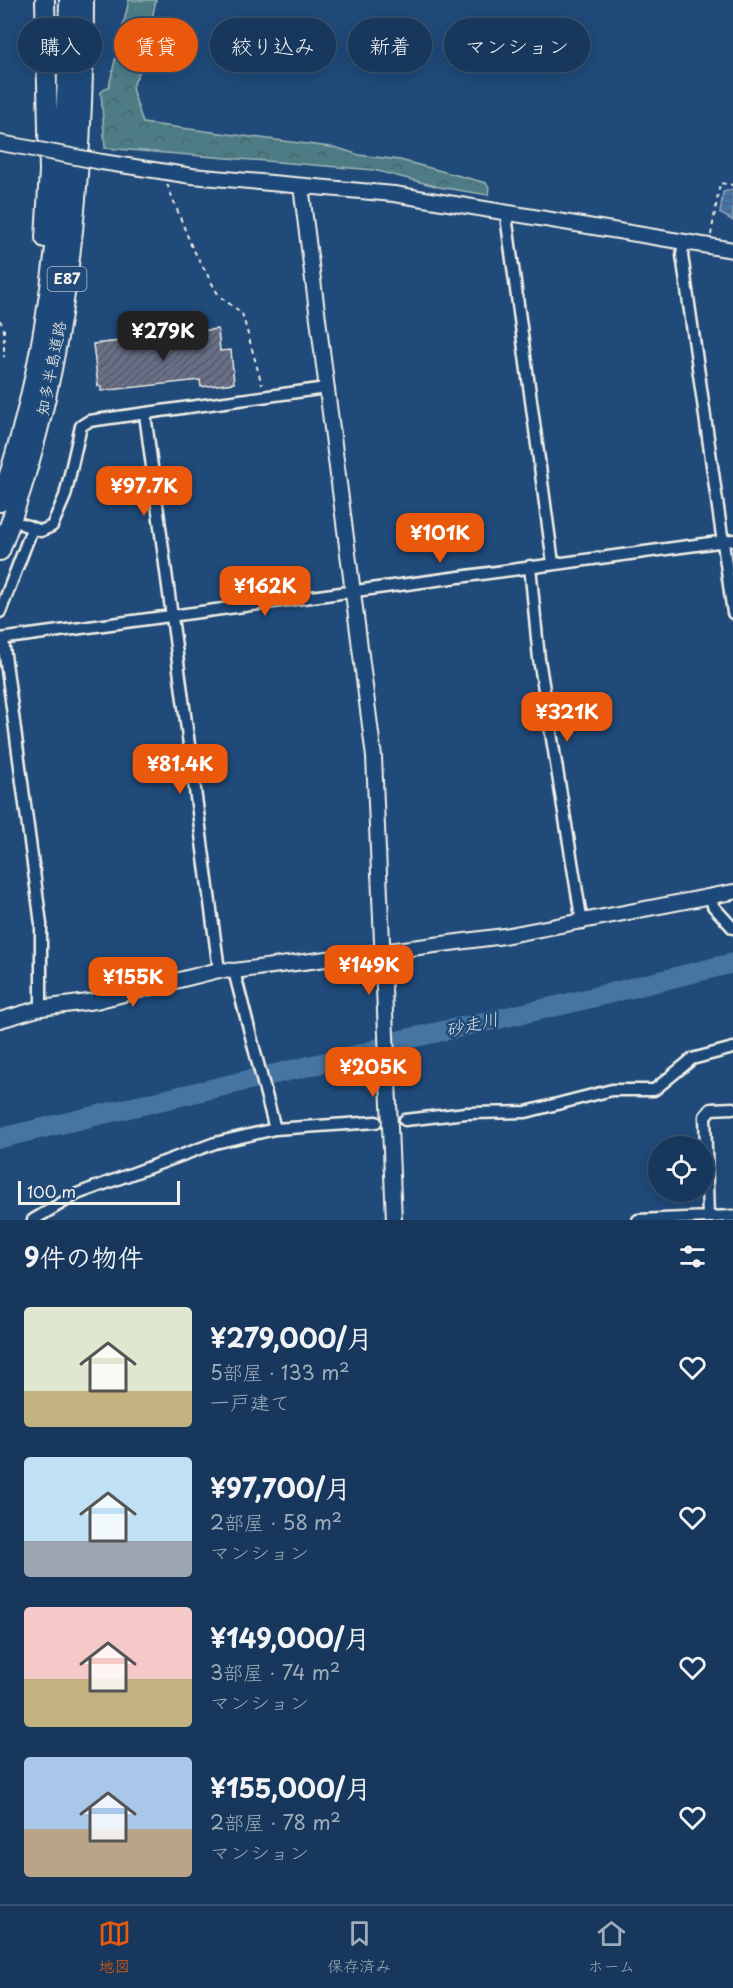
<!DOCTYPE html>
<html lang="ja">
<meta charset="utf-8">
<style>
body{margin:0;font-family:"Playpen Sans","Klee One",sans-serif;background:#203f62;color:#f1f3f6;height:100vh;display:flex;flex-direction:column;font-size:22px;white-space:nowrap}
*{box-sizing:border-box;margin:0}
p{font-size:20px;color:#9eacbb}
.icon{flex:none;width:33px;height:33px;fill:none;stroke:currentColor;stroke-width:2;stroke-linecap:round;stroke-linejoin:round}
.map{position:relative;height:1220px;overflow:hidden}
.drawer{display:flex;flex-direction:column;background:#17385c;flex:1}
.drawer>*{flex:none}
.top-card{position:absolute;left:18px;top:18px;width:698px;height:54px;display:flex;gap:12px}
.controls{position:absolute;left:648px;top:1136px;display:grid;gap:12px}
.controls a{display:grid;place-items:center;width:66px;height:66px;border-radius:50%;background:#17385c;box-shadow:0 3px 15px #0003,0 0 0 2px #365272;font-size:30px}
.scale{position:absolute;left:18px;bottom:15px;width:162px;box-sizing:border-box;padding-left:6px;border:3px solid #f4f1e8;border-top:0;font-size:16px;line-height:21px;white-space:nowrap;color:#f4f1e8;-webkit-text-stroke:4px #1f4a7a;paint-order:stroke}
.price{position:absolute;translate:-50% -51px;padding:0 14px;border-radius:12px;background:#ea580c;color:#fff;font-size:20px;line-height:39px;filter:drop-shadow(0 2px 3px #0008)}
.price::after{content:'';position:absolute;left:50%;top:36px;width:18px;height:14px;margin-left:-9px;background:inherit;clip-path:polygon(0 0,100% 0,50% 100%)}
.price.on{background:#222;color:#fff}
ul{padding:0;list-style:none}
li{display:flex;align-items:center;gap:18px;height:150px;padding:0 24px}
li span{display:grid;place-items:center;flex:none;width:168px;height:120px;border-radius:6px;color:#555}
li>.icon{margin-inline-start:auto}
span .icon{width:72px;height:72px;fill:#fffc;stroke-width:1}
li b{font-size:26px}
h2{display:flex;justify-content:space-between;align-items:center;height:72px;padding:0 24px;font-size:26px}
.tag{padding:0 21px;border-radius:27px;background:#17385c;box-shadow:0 3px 15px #0003,0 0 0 2px #365272;font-size:21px;line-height:54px}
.tag.on{background:#ea580c;color:#fff}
.dock{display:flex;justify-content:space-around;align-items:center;height:84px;border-top:2px solid #365272;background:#17385c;font-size:16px;color:#9eacbb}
.dock a{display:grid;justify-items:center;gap:3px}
.dock .on{color:#ea580c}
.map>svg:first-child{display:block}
</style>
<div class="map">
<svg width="733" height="1220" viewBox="0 0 733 1220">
<defs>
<pattern id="forest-crowns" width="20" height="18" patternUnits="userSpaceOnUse" patternTransform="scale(1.5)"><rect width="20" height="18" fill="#4e7c85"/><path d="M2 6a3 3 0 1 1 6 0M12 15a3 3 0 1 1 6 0" fill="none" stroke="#4c6266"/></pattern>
<pattern id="water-rules" width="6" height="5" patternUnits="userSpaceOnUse" patternTransform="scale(1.5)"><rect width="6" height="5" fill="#4774a2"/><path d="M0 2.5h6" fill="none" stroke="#485e74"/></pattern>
<pattern id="building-hatch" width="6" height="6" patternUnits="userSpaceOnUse" patternTransform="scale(1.5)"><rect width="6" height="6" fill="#676f88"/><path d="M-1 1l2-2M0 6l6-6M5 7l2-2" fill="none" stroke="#565a64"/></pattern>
</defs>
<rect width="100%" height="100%" fill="#1f4a7a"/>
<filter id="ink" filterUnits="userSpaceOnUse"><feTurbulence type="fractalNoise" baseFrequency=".0167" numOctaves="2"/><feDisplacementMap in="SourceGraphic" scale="12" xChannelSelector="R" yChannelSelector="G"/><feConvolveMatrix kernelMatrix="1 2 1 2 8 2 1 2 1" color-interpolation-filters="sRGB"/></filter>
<g filter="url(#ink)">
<path fill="url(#forest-crowns)" stroke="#a1b6b6" stroke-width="1.5" d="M 129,0 L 156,0 L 148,38 L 128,41 L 125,58 L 140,70 L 132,88 L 143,123 L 338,148 L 359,155 L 400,160 L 486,183 L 489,187 L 488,195 L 439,187 L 374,170 L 105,148 L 101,92 L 109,86 Z"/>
<path fill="url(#water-rules)" stroke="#8ca6be" stroke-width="1.5" d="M 733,189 L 733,221 L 720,213 L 723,192 Z"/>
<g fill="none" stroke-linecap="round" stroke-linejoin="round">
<path stroke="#4774a2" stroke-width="20" d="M 0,1138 L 365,1053 L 402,1040 L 566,1004 L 733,963"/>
</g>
<path fill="url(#building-hatch)" stroke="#f4f1e8" stroke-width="1.5" d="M 218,329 L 220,351 L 231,350 L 234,383 L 201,387 L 200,380 L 101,391 L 101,386 L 98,386 L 93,344 L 148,338 L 148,343 L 189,339 L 188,332 Z"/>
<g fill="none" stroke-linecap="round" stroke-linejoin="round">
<g stroke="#f4f1e8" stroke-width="15">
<path id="street" d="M 508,214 L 507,223 L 553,563
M 684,242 L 682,255 L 733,613
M 145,414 L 219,970
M 22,524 L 41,531 L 52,526 L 65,496 L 81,426 L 89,421 L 326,388
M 530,566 L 539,659 L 582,923
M 0,612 L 32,529
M 0,639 L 733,540
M 3,640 L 41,924 L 41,1008
M 711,895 L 713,906 L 733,928
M 234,971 L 275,1129
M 405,1120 L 466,1113 L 526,1112 L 612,1090 L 654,1090 L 692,1059 L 733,1048
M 708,1217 L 705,1116 L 711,1109 L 733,1108
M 33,1220 L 77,1194 L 215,1143 L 275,1129 L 376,1122
M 638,1220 L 733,1216"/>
</g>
<g stroke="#f4f1e8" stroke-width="18">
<path id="secondary" d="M 0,143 L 34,149
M 102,162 L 192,176 L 394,194 L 733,250
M 301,186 L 374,757 L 394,1220
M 0,1020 L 41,1008 L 96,1001 L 219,970 L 234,971 L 504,936 L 733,892"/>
</g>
<g stroke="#f4f1e8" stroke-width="22">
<path id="highway" d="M 45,238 L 49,171 L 45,0
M 0,502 C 56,341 66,168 69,0
M 0,551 C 67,376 84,186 84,0"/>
</g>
<path stroke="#f4f1e8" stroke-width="2" stroke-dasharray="4.5 4.5" stroke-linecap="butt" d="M 167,184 L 191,245 L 219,296 L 242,313 L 262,385
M 711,235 L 720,183 L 733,185
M 0,320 L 4,330 L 4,357"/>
<use href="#street" stroke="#1f4a7a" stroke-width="10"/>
<use href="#secondary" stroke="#1f4a7a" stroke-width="14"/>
<use href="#highway" stroke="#1f4a7a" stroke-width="18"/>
<g stroke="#f4f1e8" stroke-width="18" stroke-linecap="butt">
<path id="secondary-bridge" d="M 34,149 L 102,162"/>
</g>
<use href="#secondary-bridge" stroke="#1f4a7a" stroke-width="14"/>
</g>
</g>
<g text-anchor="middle" stroke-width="5" stroke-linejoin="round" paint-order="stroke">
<rect fill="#1f4a7a" stroke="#b4bfc7" stroke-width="1.5" x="47.5" y="267" width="39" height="24" rx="4.5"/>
<g font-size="15" font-weight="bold" fill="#f4f1e8">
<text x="67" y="284">E87</text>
</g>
<g font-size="16" fill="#f4f1e8" stroke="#1f4a7a">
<text transform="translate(51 368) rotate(-79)" y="6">知多半島道路</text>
</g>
<g font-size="18" font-style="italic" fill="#dadede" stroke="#1f4a7a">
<text transform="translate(472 1025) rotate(-13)" y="6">砂走川</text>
</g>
</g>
</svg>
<div class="controls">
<a><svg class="icon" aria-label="locate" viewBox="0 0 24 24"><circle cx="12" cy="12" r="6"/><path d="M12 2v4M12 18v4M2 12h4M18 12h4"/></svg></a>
</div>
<div class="scale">100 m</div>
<b class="price on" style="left:163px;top:362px">¥279K</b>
<b class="price" style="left:144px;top:517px">¥97.7K</b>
<b class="price" style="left:440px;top:564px">¥101K</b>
<b class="price" style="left:265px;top:617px">¥162K</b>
<b class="price" style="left:567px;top:743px">¥321K</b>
<b class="price" style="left:180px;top:795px">¥81.4K</b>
<b class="price" style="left:369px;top:996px">¥149K</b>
<b class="price" style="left:133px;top:1008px">¥155K</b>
<b class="price" style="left:373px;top:1098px">¥205K</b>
<div class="top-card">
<a class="tag">購入</a>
<a class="tag on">賃貸</a>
<a class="tag">絞り込み</a>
<a class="tag">新着</a>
<a class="tag">マンション</a>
</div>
</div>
<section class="drawer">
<h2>9件の物件<svg class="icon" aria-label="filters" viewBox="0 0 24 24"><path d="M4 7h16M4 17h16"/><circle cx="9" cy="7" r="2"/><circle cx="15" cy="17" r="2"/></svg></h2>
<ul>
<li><span style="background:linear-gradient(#dfe7d0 70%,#c2b280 0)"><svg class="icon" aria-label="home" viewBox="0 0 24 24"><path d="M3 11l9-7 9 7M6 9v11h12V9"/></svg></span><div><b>¥279,000/月</b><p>5部屋 · 133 m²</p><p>一戸建て</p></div><svg class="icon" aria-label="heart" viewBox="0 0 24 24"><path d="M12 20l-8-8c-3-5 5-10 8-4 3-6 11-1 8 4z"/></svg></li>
<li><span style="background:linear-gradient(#bfe0f5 70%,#9aa5b1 0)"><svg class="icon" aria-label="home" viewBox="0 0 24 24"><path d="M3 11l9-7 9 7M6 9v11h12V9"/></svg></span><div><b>¥97,700/月</b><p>2部屋 · 58 m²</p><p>マンション</p></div><svg class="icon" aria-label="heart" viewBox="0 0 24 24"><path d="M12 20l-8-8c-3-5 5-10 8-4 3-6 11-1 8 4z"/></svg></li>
<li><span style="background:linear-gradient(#f6c9c9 60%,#c2b280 0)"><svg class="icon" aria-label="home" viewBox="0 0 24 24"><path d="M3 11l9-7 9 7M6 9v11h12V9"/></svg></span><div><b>¥149,000/月</b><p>3部屋 · 74 m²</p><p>マンション</p></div><svg class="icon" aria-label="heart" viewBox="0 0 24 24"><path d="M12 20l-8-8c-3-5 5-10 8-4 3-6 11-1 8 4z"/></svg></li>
<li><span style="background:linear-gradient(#a9c7e8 60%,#b9a48a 0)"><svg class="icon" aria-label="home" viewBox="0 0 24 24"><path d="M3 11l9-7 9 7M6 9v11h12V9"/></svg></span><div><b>¥155,000/月</b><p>2部屋 · 78 m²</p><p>マンション</p></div><svg class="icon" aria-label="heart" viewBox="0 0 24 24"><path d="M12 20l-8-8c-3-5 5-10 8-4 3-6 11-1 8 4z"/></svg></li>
</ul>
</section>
<nav class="dock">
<a class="on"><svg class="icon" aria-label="map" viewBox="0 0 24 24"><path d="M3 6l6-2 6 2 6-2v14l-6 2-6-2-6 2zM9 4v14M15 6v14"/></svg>地図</a>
<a><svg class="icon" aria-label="saved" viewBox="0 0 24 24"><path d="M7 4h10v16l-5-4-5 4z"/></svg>保存済み</a>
<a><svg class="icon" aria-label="home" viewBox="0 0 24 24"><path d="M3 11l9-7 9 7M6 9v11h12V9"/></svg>ホーム</a>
</nav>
